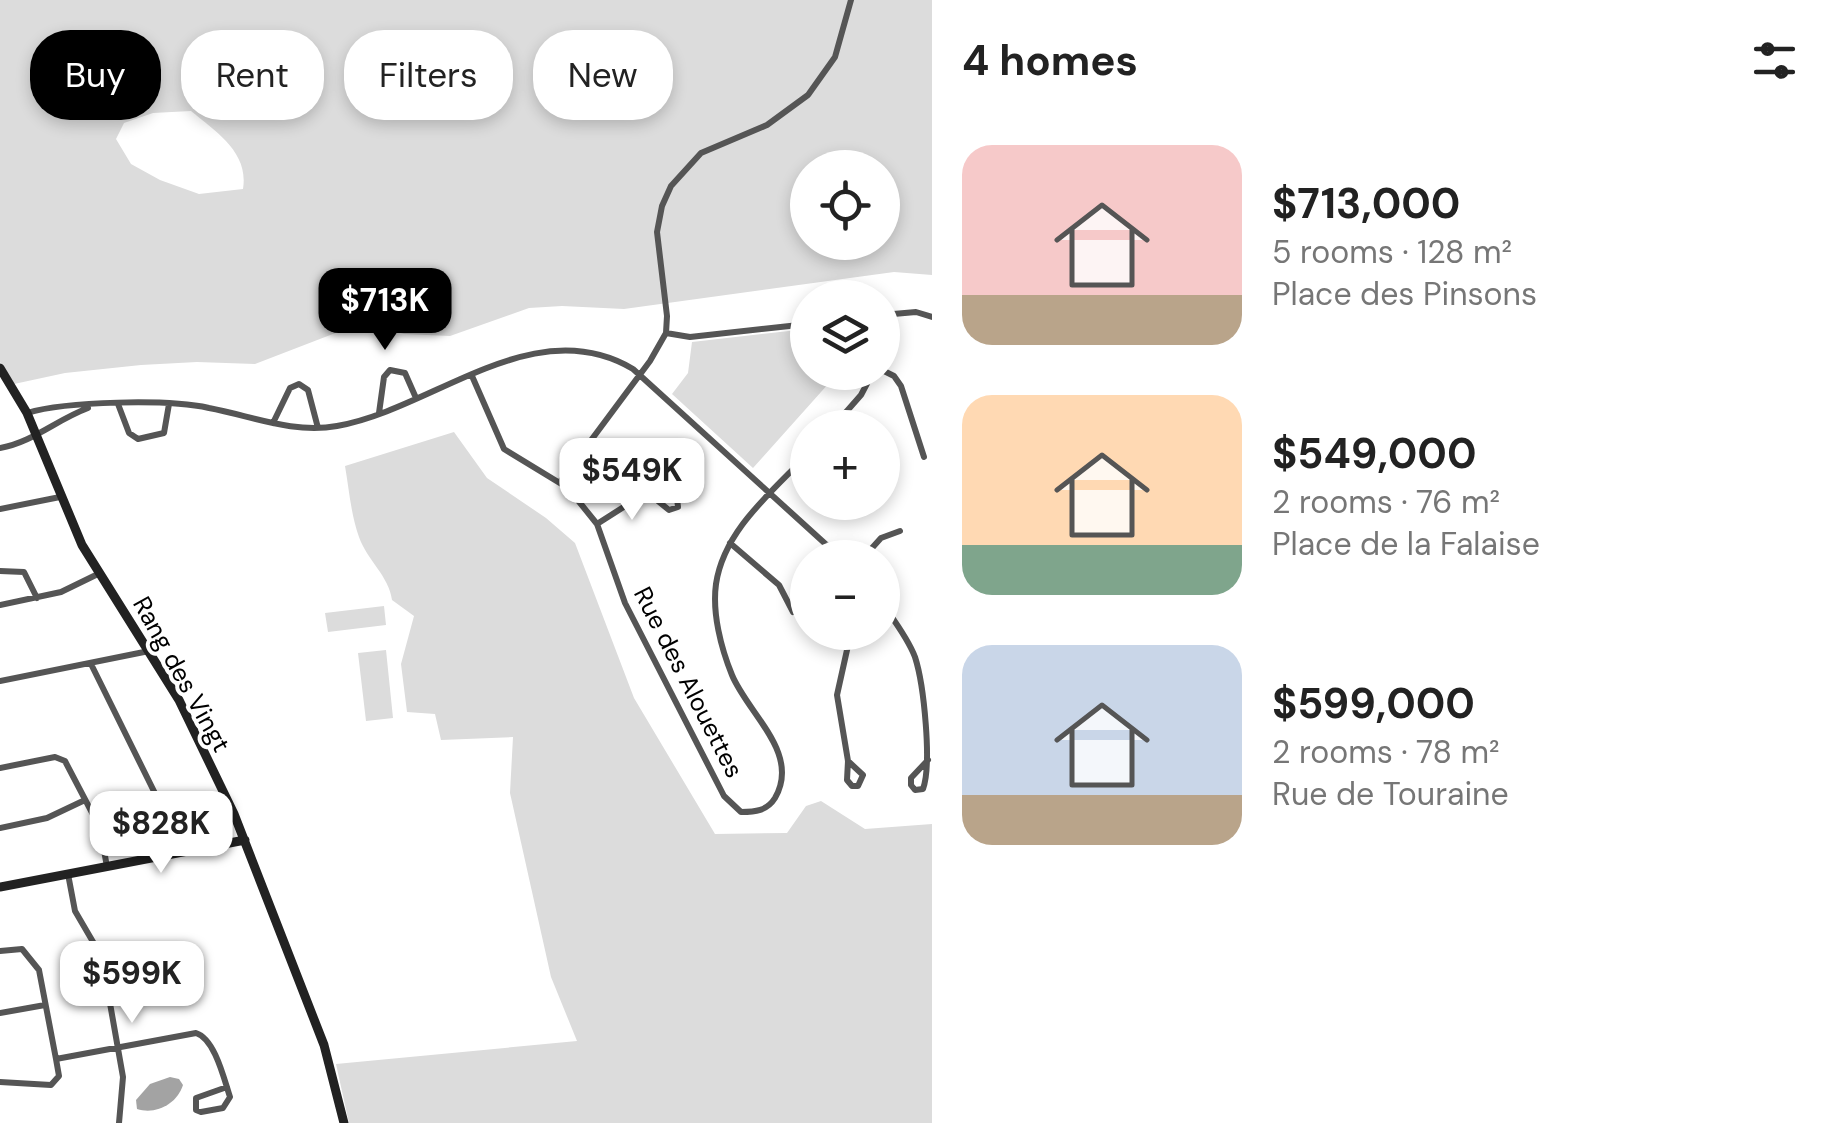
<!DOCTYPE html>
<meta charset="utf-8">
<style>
body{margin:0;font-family:"DM Sans",sans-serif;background:#f6f6f6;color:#222;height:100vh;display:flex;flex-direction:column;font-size:38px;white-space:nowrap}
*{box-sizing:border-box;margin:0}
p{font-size:32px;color:#767676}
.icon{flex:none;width:55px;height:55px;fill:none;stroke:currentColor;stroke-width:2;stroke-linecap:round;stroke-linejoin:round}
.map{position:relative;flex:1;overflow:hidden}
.panel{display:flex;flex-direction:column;background:#fff;width:900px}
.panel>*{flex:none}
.hud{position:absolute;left:30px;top:30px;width:750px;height:90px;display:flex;gap:20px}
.fabs{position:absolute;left:790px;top:150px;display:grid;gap:20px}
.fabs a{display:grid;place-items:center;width:110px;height:110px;border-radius:50%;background:#fff;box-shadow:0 5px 15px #0003;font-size:50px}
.price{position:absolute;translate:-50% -85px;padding:0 22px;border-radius:20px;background:#fff;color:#222;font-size:32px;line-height:65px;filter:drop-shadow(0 2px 5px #0008)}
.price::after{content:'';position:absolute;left:50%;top:60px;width:30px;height:22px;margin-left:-15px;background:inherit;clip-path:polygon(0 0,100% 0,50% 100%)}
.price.active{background:#000;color:#fff}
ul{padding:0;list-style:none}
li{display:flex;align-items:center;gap:30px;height:250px;padding:0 30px}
li span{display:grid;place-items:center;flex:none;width:280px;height:200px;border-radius:30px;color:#555}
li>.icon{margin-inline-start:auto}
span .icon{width:120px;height:120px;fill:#fffc;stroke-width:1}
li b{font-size:42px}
h2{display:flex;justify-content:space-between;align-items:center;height:120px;padding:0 30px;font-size:42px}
.pill{padding:0 35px;border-radius:40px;background:#fff;box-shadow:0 5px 15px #0003;font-size:35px;line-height:90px}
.pill.active{background:#000;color:#fff}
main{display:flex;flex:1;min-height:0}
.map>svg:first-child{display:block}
</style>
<main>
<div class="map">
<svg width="932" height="1123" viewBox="0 0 932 1123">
<rect width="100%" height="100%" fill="#fff"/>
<path fill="#dcdcdc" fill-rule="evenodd" d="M 0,0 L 932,0 L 932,275 L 894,272 L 624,309 L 562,306 L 529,308 L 450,336 L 404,334 L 364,322 L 255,364 L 197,362 L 141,365 L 65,373 L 14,384 L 0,362 ZM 191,111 C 216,132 249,152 243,189 L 199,194 L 160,180 L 131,164 L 116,139 L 124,123 L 153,113 ZM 808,168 L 882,168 L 882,242 L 808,242 Z
M 807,329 L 808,372 L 838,373 L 753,468 L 672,394 L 688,373 L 692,342 Z
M 454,432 L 487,478 L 546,518 L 575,543 L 634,698 L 715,834 L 787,833 L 806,806 L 821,801 L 865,829 L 932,824 L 932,1123 L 349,1123 L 336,1064 L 577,1041 L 551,977 L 510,793 L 513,737 L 441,740 L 435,714 L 407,712 L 401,664 L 414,616 L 392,600 C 389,576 367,560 359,537 C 351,515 349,489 345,466 Z
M 384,606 L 386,625 L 328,632 L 325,613 Z
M 386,650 L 393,718 L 366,721 L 358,653 Z"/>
<path fill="#a3a3a3" d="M 170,1077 L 179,1079 L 183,1085 C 177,1104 156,1115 137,1109 L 136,1100 L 150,1084 Z"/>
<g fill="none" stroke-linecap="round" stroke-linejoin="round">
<path stroke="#555" stroke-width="6" d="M 882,315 L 916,312 L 932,317
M 666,333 L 690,337 L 808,324
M 882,370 L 894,376 L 901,386 L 924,457
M 472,376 L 504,449 L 568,488 L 597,524 L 625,603 L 724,796 L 741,812 C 755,812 767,811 775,798 C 801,753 748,714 732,675 C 721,648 712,613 716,584 C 724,530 772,492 808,454
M 118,404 L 129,433 L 138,439 L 164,433 L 169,404
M 27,413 C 67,401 168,399 209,408 C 252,416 293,434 337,426 C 434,409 534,310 633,369 L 841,558
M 379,413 L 384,377 L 390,370 L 405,373 L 416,398
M 841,418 L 852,428
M 273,423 L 290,388 L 299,384 L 308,390 L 318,428
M 832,428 L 861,395 L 873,372
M 0,448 C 33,442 56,420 88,408
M 560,482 L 650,361 L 666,333 L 667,316 L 657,232 L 662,206 L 671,186 L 701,153 L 767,125 L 808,95 L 835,57 L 851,0
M 0,509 L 60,497
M 597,524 L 655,487 L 657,486 L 677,498 L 678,507 L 669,510 L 647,492
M 730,543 L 779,585 L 793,612
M 863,558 L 881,538 L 900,531
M 0,571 L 24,572 L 37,598
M 882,603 C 893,619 908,638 915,657 C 924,685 932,764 923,789 L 915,790 L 911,785 L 911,778 L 928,760
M 0,605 L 61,592 L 100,573
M 91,664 L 184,852
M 0,681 L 149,651
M 848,761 L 863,775 L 858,786 L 852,786 L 847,780 L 848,761 L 837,695 L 851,632
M 0,768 L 55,757 L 65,761 L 100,828 L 107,867
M 0,828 L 47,818 L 85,800
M 68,874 L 75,911 L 96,947 L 105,975 L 123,1077 L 119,1123
M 0,951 L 22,949 L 39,970 L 56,1059
M 107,987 L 158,977 L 171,968
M 0,1013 L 45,1005
M 0,1082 L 51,1085 L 59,1076 L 56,1059 L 196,1033 C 215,1039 224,1079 230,1097 L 223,1108 L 201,1112 L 196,1110 L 196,1098 L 227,1087"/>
<path stroke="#222" stroke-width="9" d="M 0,368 L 27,413 L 82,545 L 179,700 L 234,814 L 324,1045 L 344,1123
M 0,887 L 245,840"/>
</g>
<g text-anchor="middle" stroke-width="8" stroke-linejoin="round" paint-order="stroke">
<g font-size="25" fill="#000" stroke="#fff">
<text transform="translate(182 674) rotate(61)" y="9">Rang des Vingt</text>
<text transform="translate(689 682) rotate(63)" y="9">Rue des Alouettes</text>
</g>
</g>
</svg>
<div class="fabs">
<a><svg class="icon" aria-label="locate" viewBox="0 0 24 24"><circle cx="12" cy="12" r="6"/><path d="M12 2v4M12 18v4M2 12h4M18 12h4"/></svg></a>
<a><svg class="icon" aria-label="layers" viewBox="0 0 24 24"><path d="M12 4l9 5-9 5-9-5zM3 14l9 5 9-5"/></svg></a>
<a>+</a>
<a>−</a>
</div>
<b class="price active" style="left:385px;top:353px">$713K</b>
<b class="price" style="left:632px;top:523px">$549K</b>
<b class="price" style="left:161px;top:876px">$828K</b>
<b class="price" style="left:132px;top:1026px">$599K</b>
<div class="hud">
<a class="pill active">Buy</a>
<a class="pill">Rent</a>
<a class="pill">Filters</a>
<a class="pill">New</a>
</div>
</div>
<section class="panel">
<h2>4 homes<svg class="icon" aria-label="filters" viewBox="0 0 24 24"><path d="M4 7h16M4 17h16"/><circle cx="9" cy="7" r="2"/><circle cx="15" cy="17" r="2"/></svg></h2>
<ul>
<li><span style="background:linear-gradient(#f6c9c9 75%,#b9a48a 0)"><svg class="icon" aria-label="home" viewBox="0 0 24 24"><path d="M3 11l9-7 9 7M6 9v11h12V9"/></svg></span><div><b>$713,000</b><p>5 rooms · 128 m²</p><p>Place des Pinsons</p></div></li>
<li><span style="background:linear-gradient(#ffd9b3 75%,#7fa58c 0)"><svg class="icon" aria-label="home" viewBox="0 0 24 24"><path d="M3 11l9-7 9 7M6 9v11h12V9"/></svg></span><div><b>$549,000</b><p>2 rooms · 76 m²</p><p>Place de la Falaise</p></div></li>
<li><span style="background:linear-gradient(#c9d6e8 75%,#b9a48a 0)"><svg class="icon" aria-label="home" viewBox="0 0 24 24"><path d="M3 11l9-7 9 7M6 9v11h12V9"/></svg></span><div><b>$599,000</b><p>2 rooms · 78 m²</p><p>Rue de Touraine</p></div></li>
</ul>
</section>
</main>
